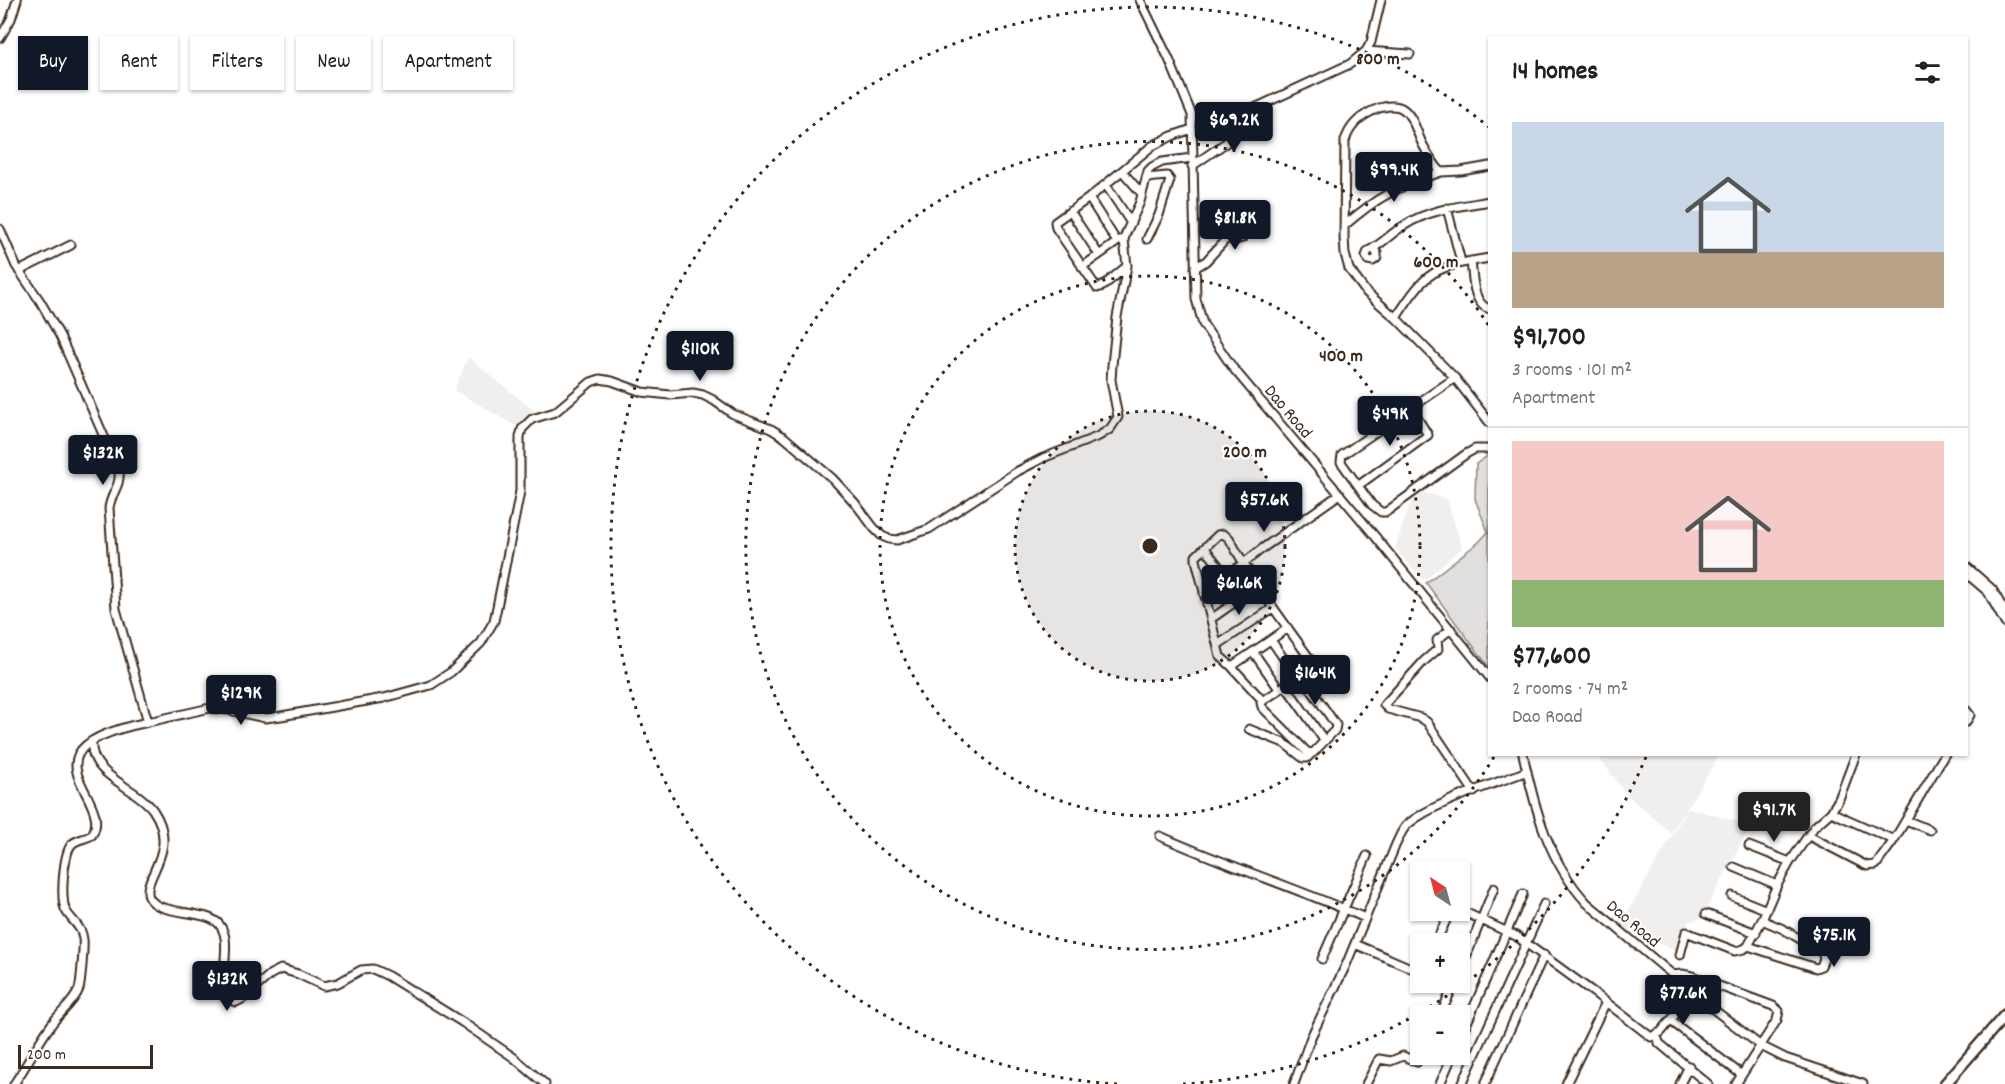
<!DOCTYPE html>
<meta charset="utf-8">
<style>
body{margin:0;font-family:Dekko,sans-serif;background:#f6f6f6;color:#202124;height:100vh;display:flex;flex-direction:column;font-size:22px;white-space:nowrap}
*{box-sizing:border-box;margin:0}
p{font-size:20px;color:#757577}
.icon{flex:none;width:33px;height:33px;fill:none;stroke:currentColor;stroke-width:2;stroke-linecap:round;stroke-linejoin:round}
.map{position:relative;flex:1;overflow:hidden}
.panel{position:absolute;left:1488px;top:36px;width:480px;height:720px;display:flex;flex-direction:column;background:#fff;border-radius:0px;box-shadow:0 2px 4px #0004}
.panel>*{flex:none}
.top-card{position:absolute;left:18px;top:36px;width:570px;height:54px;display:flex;gap:12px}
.needle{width:39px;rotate:324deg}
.controls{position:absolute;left:1410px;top:861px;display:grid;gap:12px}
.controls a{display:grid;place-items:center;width:60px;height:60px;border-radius:0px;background:#fff;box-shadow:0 2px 4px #0004;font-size:30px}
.scale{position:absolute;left:18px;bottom:15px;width:135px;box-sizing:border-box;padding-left:6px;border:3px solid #3b2a1e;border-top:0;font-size:16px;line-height:21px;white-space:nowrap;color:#3b2a1e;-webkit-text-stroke:4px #fff;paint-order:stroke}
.price{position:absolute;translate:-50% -51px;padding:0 14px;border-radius:6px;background:#111827;color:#fff;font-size:20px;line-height:39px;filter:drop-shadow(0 2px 3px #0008)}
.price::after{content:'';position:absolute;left:50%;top:36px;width:18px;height:14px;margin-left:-9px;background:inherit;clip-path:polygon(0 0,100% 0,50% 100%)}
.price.current{background:#222;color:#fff}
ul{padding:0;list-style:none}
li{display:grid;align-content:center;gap:12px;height:318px;padding:0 24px}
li+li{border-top:2px solid #e0e0e0}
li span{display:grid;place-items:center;height:186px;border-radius:0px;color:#555}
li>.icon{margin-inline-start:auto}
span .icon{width:108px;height:108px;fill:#fffc;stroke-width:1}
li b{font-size:26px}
h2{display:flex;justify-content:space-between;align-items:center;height:72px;padding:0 24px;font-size:26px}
.pill{padding:0 21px;border-radius:0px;background:#fff;box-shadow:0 2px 4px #0004;font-size:21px;line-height:54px}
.pill.current{background:#111827;color:#fff}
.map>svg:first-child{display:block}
</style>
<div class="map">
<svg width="2005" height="1084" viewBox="0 0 2005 1084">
<rect width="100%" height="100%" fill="#fff"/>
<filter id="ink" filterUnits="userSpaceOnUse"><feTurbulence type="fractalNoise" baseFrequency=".0167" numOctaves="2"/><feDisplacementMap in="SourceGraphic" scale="12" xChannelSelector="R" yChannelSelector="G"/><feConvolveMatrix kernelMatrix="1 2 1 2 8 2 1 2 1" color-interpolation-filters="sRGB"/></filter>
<g filter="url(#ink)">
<path fill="#f1efee" d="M 468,357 L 537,413 L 530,416 L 519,428 L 454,390 Z
M 1415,490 L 1447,499 L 1462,548 L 1423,581 L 1395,548 Z
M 1597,755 L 1720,755 L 1671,833 L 1627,795 Z
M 1688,808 L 1751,825 L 1702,917 L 1688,922 L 1678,952 L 1620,926 Z"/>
<path fill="#e2e0de" stroke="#8e857e" stroke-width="1.5" d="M 1489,455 L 1489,667 L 1426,583 L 1479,542 L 1488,532 L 1475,499 L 1476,464 Z"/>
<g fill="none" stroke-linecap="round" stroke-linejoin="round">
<g stroke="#3b2a1e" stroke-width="11">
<path id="minor" d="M 1140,0 L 1169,59 L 1192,115 L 1196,299 L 1203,324 L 1233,368 L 1374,535 L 1490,678
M 0,38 L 11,19 L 17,0
M 1366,51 L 1410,54
M 1192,115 L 1215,116 L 1246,112 L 1350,64 L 1366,51 L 1371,42 L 1381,0
M 1192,166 L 1227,142 L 1229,135 L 1226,115
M 1490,166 L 1461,171 L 1441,172 C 1434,164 1428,155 1423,145 C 1417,134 1414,117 1403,109 C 1395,103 1380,107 1372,111 C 1358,118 1349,127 1345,141 L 1344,237 L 1345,254 L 1349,269 L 1366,292 L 1396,318 L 1455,378 L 1490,423
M 1122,171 L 1142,194
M 1146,178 L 1167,176 L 1170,180 L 1159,215 L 1147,239
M 1106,185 L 1131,223
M 1089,198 L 1117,242
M 1447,208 L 1461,262
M 1070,211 L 1099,255
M 1344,226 C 1378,196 1397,187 1441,172
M 0,229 L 16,266 L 40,301 L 60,336 L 119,471 C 121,486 111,493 109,508 L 116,609 L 148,722 C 11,750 116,797 92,835 C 86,839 77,839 72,844 C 63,853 60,901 66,911 C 72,921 82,927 83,939 C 84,944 81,983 79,989 C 74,1003 59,1013 51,1025 C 37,1044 27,1065 14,1084
M 1374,250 L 1377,253 L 1377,258 L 1373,261 L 1368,260 L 1366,256 L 1368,251 C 1381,245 1391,233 1405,225 C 1430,209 1461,206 1490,201
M 1471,261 C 1473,275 1472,305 1490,309
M 1127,266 L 1103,286 L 1097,288 L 1056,228 L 1055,222 L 1089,198 L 1152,146 L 1172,136 L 1192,129
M 1082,267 L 1120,240
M 1195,268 L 1206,261 L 1228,237 L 1232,236 L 1239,239 L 1242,238 L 1260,218
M 19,271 L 71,245
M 1396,318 C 1427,270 1433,267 1490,258
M 1455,378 L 1342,455 L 1341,462 L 1372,505 L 1381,512 L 1386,512 L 1466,454 L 1475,449 L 1490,449
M 1359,485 L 1428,435 L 1411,408
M 1205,548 L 1227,577
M 1966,566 L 1992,589 L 2005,612
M 1966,573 L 1988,592 L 2005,623
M 1204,594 L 1263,548 L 1340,494
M 1211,619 L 1258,586
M 1451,629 L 1437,640 L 1438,649 L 1424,661 L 1384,705 L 1388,709 L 1421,718 L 1427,722 L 1474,792
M 1271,640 L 1297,678
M 1219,644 L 1273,608
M 1254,653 L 1279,689
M 1231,666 L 1263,701 L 1309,669 L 1312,664 L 1310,659 C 1282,620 1252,580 1229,538 L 1223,534 L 1218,535 L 1196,556 L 1196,560 L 1220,656 L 1231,666 L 1235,664 L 1288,628
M 1285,685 L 1324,740
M 1263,701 L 1261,703 L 1262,707 L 1307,752 L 1313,753 L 1335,730 L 1336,725 L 1301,675
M 1966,710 L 1970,715 L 1966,722
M 148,722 L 210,708 L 229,710 L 265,718 L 281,716 L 384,698 L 431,685 L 451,672 L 481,643 L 494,621 L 497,607 L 518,502 L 520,491 L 520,437 L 522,429 L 532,419 L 555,412 L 591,382 L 600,379 L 612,381 L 642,392 L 670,395 L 693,393 L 703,395 L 713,400 L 733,414 L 771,429 L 784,437 L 833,479 L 855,503 L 874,528 L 882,536 L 889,539 L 897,540 L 929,529 L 1018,471 L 1043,458 L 1099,436 L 1110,429 L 1118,417 L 1111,380 L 1112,365 L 1117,317 L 1127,266 L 1124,240 L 1126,233 L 1140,202 L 1148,171 L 1152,167 L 1162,162 L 1192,158
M 1249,729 L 1284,743 L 1303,758 L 1307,758 L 1311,754
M 92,741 C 88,776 136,786 153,810 C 181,851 141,877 149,897 C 157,916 206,909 219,924 C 235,943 215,979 230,1000 L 236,1002 L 242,999 L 271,974 L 281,969 L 298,974 L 324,986 L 338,983 L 361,970 L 373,969 L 388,976 L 462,1022 L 513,1057 L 545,1084
M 1523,754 C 1535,809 1548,861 1587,903 L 1717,1012 L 1761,1046 L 1785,1058 L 1863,1084
M 1831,812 L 1894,840
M 1906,820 L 1930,830
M 1160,836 C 1227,866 1297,888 1365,918
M 1809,836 L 1867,866 L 1876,865 L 1894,840 L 1945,754
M 1749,846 L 1790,862
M 1734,867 L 1777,885
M 1732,896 L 1767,910
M 1460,910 L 1516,936 L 1593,992 L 1651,1037 L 1661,1032 L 1693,993
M 1706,914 L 1756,933
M 1355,944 L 1420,972
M 1435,944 L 1451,910
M 1748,946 L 1816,968 L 1821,966 L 1824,959 L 1822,952 L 1783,929 L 1762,920
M 1680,955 L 1686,932 L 1735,951 L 1744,949 L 1748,946 L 1762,920 L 1777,885 L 1790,862 L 1814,827 L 1831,812 L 1839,799 L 1856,754
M 1322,959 L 1367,856
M 1460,972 L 1494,888
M 1672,975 L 1682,974 L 1692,976 L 1773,1006 L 1779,1011 L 1777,1020 L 1736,1084
M 1440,1016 L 1455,982
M 1671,1021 L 1742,1075
M 1657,1035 L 1659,1043 L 1708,1084
M 1460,1039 L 1523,894
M 1294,1084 L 1311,1037 L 1346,965 L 1396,844 C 1400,836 1402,829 1408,824 C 1434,802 1495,784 1527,771
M 1366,1084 L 1379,1059 L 1391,1061 L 1403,1056 L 1417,1062 L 1422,1054
M 1440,1084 L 1453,1054
M 1462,1084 L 1544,904
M 1485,1084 L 1544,955
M 1566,1084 L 1606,1002
M 1680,1084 L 1689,1066"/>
</g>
<g stroke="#3b2a1e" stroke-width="14">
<path id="highway" d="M 1945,1084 L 2005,1015"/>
</g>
<use href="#minor" stroke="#fff" stroke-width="7"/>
<use href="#highway" stroke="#fff" stroke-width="9"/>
</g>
</g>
<circle cx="1150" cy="546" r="135" fill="#3b2a1e" fill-opacity=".12"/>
<g fill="none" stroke="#3b2a1e" stroke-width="3" stroke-dasharray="3 6">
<circle cx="1150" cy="546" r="135"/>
<circle cx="1150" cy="546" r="270"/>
<path d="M1494 757A404 404 0 1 1 1489 326"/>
<path d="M1646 757A539 539 0 0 1 1183 1084M1117 1084A539 539 0 1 1 1489 127"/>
</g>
<g text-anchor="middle" stroke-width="4.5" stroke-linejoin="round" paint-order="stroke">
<g font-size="18" fill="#3b2a1e" stroke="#fff">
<text transform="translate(1289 411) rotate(50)" y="6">Dao Road</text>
<text transform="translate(1634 923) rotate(40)" y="6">Dao Road</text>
</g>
</g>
<circle cx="1150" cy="546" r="9" fill="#3b2a1e" stroke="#fff" stroke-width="3"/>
<g font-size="18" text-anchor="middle" font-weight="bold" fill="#3b2a1e" stroke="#fff" stroke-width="4.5" stroke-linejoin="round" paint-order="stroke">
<text x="1378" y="64">800 m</text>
<text x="1436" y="267">600 m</text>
<text x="1341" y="361">400 m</text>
<text x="1245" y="457">200 m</text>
</g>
</svg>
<div class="controls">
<a><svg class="needle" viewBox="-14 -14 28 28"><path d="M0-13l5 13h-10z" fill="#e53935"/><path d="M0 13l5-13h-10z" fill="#757577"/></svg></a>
<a>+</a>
<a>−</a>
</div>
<div class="scale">200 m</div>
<b class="price" style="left:1234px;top:153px">$69.2K</b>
<b class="price" style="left:1394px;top:203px">$99.4K</b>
<b class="price" style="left:1235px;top:251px">$81.8K</b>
<b class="price" style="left:700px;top:382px">$110K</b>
<b class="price" style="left:1390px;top:447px">$49K</b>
<b class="price" style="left:103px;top:486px">$132K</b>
<b class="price" style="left:1264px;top:533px">$57.6K</b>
<b class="price" style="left:1239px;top:616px">$61.6K</b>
<b class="price" style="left:1315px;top:706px">$164K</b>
<b class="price" style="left:241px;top:726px">$129K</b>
<b class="price current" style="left:1774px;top:843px">$91.7K</b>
<b class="price" style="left:1834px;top:968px">$75.1K</b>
<b class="price" style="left:227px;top:1012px">$132K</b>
<b class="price" style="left:1683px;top:1026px">$77.6K</b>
<div class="top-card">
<a class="pill current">Buy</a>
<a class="pill">Rent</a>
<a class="pill">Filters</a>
<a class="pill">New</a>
<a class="pill">Apartment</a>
</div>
<section class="panel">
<h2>14 homes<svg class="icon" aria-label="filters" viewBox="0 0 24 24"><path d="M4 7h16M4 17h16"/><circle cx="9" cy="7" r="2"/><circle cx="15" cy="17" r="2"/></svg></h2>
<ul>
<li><span style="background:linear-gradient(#c9d6e8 70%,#b9a48a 0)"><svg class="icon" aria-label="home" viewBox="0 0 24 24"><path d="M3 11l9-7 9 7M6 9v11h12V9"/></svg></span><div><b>$91,700</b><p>3 rooms · 101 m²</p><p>Apartment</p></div></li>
<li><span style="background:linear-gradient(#f6c9c9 75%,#8fb573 0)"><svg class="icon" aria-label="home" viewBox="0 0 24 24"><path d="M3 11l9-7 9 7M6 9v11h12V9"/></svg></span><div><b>$77,600</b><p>2 rooms · 74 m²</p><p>Dao Road</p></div></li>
</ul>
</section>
</div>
